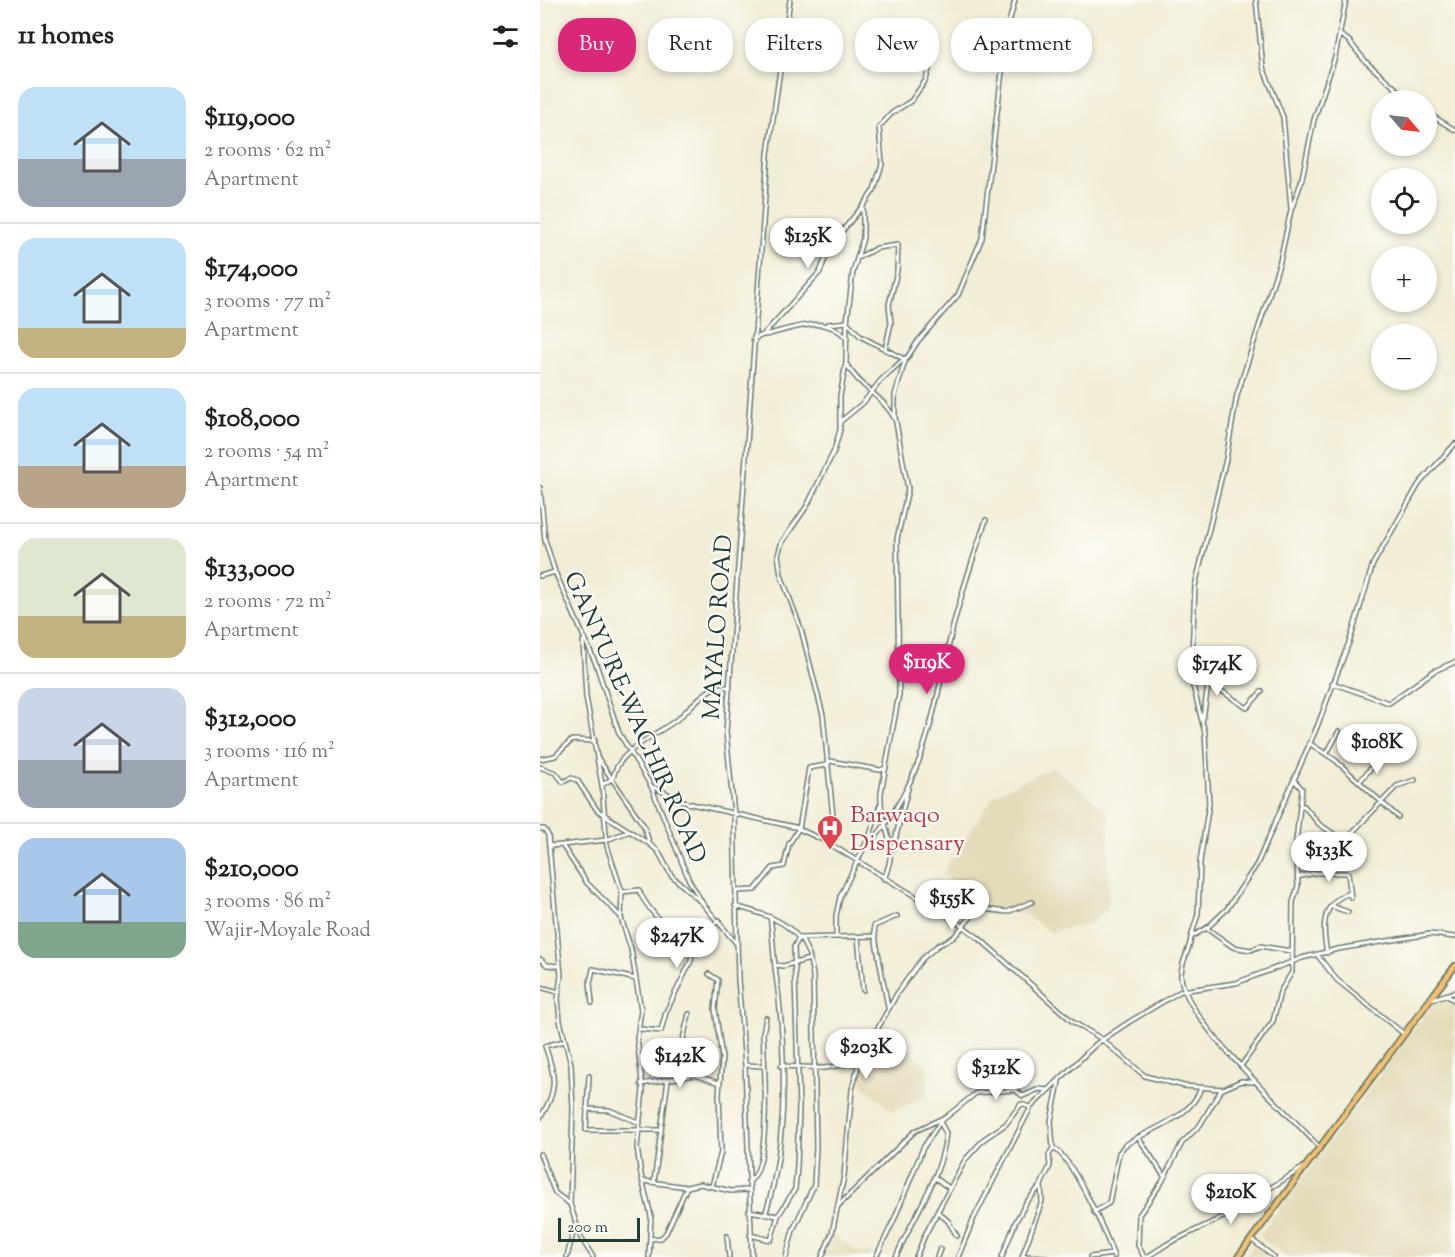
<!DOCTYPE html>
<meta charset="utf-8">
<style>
body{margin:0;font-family:"Sorts Mill Goudy",serif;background:#f6f6f6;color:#202124;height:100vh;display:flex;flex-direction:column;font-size:22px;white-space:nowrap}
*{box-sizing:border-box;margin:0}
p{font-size:20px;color:#757577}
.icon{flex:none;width:33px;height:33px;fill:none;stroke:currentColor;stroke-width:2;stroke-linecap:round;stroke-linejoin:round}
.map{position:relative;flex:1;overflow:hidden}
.panel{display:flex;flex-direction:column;background:#fff;width:540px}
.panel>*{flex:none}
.top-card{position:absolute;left:18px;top:18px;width:570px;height:54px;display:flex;gap:12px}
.needle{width:39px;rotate:118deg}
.fabs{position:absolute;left:831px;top:90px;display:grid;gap:12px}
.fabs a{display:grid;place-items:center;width:66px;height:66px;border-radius:50%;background:#fff;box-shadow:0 3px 9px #0003;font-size:30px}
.scale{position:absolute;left:18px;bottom:15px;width:82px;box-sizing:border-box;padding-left:6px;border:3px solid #1f3d34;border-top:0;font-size:16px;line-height:21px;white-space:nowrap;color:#1f3d34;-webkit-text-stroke:4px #fdfcf7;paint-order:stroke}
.price{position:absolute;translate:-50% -51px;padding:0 14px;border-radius:21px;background:#fff;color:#222;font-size:20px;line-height:39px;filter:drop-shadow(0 2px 3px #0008)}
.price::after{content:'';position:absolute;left:50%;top:36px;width:18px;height:14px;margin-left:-9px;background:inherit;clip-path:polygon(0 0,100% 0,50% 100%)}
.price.on{background:#db2777;color:#fff}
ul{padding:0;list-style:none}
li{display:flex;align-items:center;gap:18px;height:150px;padding:0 18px}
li+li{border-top:2px solid #e0e0e0}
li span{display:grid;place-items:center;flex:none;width:168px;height:120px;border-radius:18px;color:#555}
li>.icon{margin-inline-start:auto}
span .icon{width:72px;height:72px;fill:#fffc;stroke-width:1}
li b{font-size:26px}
h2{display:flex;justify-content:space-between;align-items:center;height:72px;padding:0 18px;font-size:26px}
.tag{padding:0 21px;border-radius:24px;background:#fff;box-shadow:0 3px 9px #0003;font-size:21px;line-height:54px}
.tag.on{background:#db2777;color:#fff}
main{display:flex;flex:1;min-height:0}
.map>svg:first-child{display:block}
</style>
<main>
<section class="panel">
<h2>11 homes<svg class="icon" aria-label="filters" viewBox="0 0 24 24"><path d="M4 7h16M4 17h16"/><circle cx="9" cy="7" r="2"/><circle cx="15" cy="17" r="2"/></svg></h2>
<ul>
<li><span style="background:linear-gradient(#bfe0f5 60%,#9aa5b1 0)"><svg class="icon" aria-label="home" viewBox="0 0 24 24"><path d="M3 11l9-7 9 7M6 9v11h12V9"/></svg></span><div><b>$119,000</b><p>2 rooms · 62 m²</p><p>Apartment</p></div></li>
<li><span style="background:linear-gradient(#bfe0f5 75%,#c2b280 0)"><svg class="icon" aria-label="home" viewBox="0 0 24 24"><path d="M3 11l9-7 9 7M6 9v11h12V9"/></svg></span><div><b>$174,000</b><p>3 rooms · 77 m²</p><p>Apartment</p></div></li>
<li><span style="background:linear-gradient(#bfe0f5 65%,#b9a48a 0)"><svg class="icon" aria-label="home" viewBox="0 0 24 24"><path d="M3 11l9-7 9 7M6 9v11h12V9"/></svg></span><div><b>$108,000</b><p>2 rooms · 54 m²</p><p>Apartment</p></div></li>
<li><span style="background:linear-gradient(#dfe7d0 65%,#c2b280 0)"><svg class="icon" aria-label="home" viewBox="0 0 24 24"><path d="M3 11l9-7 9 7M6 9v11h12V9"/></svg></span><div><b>$133,000</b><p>2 rooms · 72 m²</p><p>Apartment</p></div></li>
<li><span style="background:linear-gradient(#c9d6e8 60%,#9aa5b1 0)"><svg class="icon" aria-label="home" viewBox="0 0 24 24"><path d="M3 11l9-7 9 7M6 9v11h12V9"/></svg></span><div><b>$312,000</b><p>3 rooms · 116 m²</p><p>Apartment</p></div></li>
<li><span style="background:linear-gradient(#a9c7e8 70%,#7fa58c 0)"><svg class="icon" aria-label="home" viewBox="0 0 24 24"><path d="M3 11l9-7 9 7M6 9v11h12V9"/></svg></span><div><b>$210,000</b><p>3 rooms · 86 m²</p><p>Wajir-Moyale Road</p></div></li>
</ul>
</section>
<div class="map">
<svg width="915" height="1257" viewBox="0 0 915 1257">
<rect width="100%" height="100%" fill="#fdfcf7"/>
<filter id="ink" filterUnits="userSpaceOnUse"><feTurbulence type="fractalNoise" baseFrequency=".0167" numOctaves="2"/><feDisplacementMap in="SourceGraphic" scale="12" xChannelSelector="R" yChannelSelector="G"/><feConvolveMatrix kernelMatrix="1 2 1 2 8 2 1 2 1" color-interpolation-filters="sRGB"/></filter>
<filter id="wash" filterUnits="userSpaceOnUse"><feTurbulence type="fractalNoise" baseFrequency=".008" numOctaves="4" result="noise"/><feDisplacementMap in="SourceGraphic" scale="24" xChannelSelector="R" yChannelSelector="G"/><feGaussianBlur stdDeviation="1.35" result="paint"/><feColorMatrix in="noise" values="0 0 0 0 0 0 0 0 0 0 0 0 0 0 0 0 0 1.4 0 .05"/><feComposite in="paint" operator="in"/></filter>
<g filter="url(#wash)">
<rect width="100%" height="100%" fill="#f2edd6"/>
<path fill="#e3dbba" d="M 513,767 L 569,812 L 569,900 L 566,909 L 551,923 L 511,932 L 482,913 L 451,907 L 401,874 L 455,794 Z
M 903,996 L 915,1005 L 915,1257 L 746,1257 L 719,1236 L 894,1002 Z
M 342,1028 L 349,1030 L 389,1069 L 387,1096 L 353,1112 L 317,1080 L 322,1054 Z
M 293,1235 L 321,1253 L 332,1252 L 330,1257 L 283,1257 Z
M 714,1245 L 729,1257 L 705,1257 Z"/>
</g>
<g filter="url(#ink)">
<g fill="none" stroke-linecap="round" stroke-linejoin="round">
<g stroke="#697b6d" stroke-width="6">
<path id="minor" d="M 716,0 L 723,67 L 743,117 L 751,208
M 800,35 L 808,40 L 826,62 L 869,100
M 886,112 L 915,130
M 317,258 L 337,248 L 358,245 L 357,271 L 349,305 L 351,323 L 345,350
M 288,324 L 307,322 L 320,336 L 364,359
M 225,335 C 252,329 286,313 307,339
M 213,339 L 223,335 L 280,272 L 290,246 L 322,207
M 307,365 C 319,387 343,396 355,419
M 301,421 L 323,403 L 341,380 L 365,358
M 0,488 L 5,540 L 15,572 L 56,664 L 79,733 L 111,786 L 149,880 L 163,904 L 196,943
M 0,576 L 15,572
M 43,641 L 46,697 L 62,785 L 67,846 L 82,892 L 81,918 L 91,949 L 101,1010 L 97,1039 L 103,1090 L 97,1147 L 101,1175 L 111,1216 L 109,1257
M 653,665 L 670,683 L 707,708 L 722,691
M 792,683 L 849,703 L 894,671 L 915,662
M 663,719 L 668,686 L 679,669
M 769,743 L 795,760 L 858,817
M 787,753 L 799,731
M 57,757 L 104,826 L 109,842
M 0,759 L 15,756 L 32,740 L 55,741
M 0,767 L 16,773 L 23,782 L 31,778 L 37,780 L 57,810 L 108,843 L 118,851 L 131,875 L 162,903
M 346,768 L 340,770 L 290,761 L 287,765 L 269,768 L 259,829 L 285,841 L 417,922 L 440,939 L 533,1022 L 560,1038 L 605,1076 L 644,1086 L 683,1089
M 820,781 L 840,757
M 62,785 L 73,778 C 78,749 120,734 140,717 C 150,708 160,695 172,689 C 178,686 183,687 190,687
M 111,786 L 147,803 L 259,828 L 249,844 L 244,866 L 233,868 L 215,890 L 196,891
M 760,806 L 764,806 L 779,824 L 804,841
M 0,829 L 4,829 L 8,835 L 21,975 L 18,999 L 20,1021 L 31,1064 L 33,1110 L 30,1204 L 41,1238 L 53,1257
M 329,838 L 340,805
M 285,841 L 292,828 L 293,817 L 283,715 L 261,629 L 241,575 L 238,555 L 242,542 L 267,506 L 294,451 L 300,430 L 300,396 L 306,363 L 307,322 L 313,272 L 323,238 L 323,206 L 334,190 L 342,164 L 339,127 L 352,113 L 371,101 L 386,80 L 394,51
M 22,845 L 66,840 L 90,831
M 9,846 L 22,845 L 47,883 L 81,917
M 353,848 L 368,788
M 756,856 L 784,850 L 806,839 L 857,786 L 875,780
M 757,877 L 775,873 L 808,873 L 811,898
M 344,879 C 361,840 339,830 341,793 L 359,694 L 357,539 L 368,489 L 355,417 L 355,395 L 365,361 L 378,341 L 418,295 L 442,238 L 467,30 L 475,0
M 82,892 L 99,890 C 103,904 139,945 152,951
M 195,906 C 219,913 243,918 259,938 L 335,936 L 348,1007
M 791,906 L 808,912
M 666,928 L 693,947 L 711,950 L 720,946 L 751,951
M 296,936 L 296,916 L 300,897 L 328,839 L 334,839 C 386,776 393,712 411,635 C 420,596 433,558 446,520
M 335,936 L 334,926 L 357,916
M 318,937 L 323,990
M 651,937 L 658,914 L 660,862 L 669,803 L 665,733 L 651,678 L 655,586 L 686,459 L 697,395 L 740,261 L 751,210 L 761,183 L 774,120 L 795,57 L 806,0
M 787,953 C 782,928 781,902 810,893
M 778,956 L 797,980 L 864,1034
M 0,959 L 7,965 L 20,966
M 235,965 L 243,966 L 270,959
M 169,974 L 178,980 L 175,1009 L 182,1058 L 179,1094 L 181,1152 L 172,1186
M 0,987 L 19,992
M 906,995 L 915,1001
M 892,999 L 915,992
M 52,1003 L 50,983 L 53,969 L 96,979
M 100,1029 L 121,1031 L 126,1012 L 151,961 L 152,951 L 164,933 L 179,920
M 205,1065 L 224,1066
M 241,1066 L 285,1068 L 319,1062
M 701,1066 L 733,1021 L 740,992 L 752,972 L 753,902 L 758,886 L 756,841 L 762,789 L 754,780
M 49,1076 L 46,1130 L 120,1130
M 140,1078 L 139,1056 L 149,1014
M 101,1084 L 155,1075 L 179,1083
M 48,1109 L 69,1110 L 100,1123
M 0,1118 C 18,1091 16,1076 5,1046 L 24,1041
M 598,1137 L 624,1176
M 779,1147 C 747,1110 646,1023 641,977 C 640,963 650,951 651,937 L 668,927 L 687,909 L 717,864 L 777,727 L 811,637 L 833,564 L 879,484 L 915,444
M 513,1148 C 532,1156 567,1236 574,1257
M 0,1154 L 15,1193 L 30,1204
M 394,1177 L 409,1188
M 103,1181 L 147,1187 L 160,1184 L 191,1191 L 207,1190
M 114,1182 L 128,1080
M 208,1182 C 233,1171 224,1059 223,1033 L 226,1018
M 299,1205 L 375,1131 L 403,1118
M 209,1211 L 238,1216
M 226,1212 C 249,1138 246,1043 235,967 C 233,950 233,934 230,917
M 398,1212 L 408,1221 L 417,1236
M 554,1212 L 569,1203 L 579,1153 L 584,1146 C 609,1128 650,1120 661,1088
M 210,1235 L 231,1240 L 238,1216 L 255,1189 L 257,1167 L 259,1107 L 254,947 L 259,938
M 187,1236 L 189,1257
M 111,1239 L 121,1238 L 126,1233 L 147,1187
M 712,1240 L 734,1257
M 483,1256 L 505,1257
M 27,1257 L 35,1225
M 212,1257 L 205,1065 L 198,979 L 194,814 L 186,732 L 228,154 L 250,0
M 246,1257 L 253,1230 L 274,1185 L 276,1147 L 273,975 L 269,955 L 261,938
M 282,1257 L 292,1233 L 304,1176 L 312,1090 L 319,1062 L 358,992 L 382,959 L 397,946 L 414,937 L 435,912 L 444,909 L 467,912 L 492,902
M 336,1257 L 354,1220 L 383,1148 L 400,1122 L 436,1093 L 475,1090 L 483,1096 L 499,1089 L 508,1090
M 356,1257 C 373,1216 402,1178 406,1133 L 400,1122
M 376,1257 L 385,1235 L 425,1160 L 444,1139 L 466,1124 L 481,1104 L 490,1107
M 397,1257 L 400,1249
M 418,1257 L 434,1218 L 491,1107 L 556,1044 L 589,1022 L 641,991 L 696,983 L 762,958 L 798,949 L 890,934 L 915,937
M 462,1257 L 476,1221 L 486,1203 L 501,1185 L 510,1166 L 509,1155 L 513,1148 L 511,1121 L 519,1082
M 482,1257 L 502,1201 L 501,1185
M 550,1257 L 573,1254
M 604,1257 L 598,1245 L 599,1215 L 622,1182 L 642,1143 L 660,1125 L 681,1090 L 701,1081 L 713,1082
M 607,1257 L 629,1243 L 685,1216 L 764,1167"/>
</g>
<g stroke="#697b6d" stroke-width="8">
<path id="major" d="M 698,1257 L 915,966"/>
</g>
<use href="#minor" stroke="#fff" stroke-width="3"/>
<use href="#major" stroke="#f7c06c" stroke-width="4.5"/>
</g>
</g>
<defs>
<g id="hospital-pin" transform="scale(1.35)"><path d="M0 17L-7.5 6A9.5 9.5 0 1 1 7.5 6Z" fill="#e0444e" stroke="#fdfcf7"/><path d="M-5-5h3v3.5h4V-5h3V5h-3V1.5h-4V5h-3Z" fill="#fff"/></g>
</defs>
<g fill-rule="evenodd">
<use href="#hospital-pin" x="290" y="828"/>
</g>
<g text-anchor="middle" stroke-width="4.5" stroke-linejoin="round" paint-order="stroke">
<g font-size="24" fill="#1f3d34" stroke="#fdfcf7">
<text transform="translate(177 627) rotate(-86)" y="8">MAYALO ROAD</text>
<text transform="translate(96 717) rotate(66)" y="8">GANYURE-WACHIR ROAD</text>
</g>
<g font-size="24" fill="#be3a42" stroke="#fdfcf7" text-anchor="start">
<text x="310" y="822">Barwaqo<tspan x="310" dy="28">Dispensary</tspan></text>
</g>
</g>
</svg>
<div class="fabs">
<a><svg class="needle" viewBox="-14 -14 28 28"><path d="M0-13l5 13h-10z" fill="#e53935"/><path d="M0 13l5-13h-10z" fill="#757577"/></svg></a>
<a><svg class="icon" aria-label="locate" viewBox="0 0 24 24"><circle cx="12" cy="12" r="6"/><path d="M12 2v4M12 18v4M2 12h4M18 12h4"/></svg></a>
<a>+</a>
<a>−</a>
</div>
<div class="scale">200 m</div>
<b class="price" style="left:268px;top:269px">$125K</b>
<b class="price on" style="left:387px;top:695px">$119K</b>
<b class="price" style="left:677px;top:697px">$174K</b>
<b class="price" style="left:837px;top:775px">$108K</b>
<b class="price" style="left:789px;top:883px">$133K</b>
<b class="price" style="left:412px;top:931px">$155K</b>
<b class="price" style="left:137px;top:969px">$247K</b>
<b class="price" style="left:326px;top:1080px">$203K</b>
<b class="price" style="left:140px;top:1089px">$142K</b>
<b class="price" style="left:456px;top:1101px">$312K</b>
<b class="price" style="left:691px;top:1225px">$210K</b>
<div class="top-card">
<a class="tag on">Buy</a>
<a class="tag">Rent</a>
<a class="tag">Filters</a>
<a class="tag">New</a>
<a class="tag">Apartment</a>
</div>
</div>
</main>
